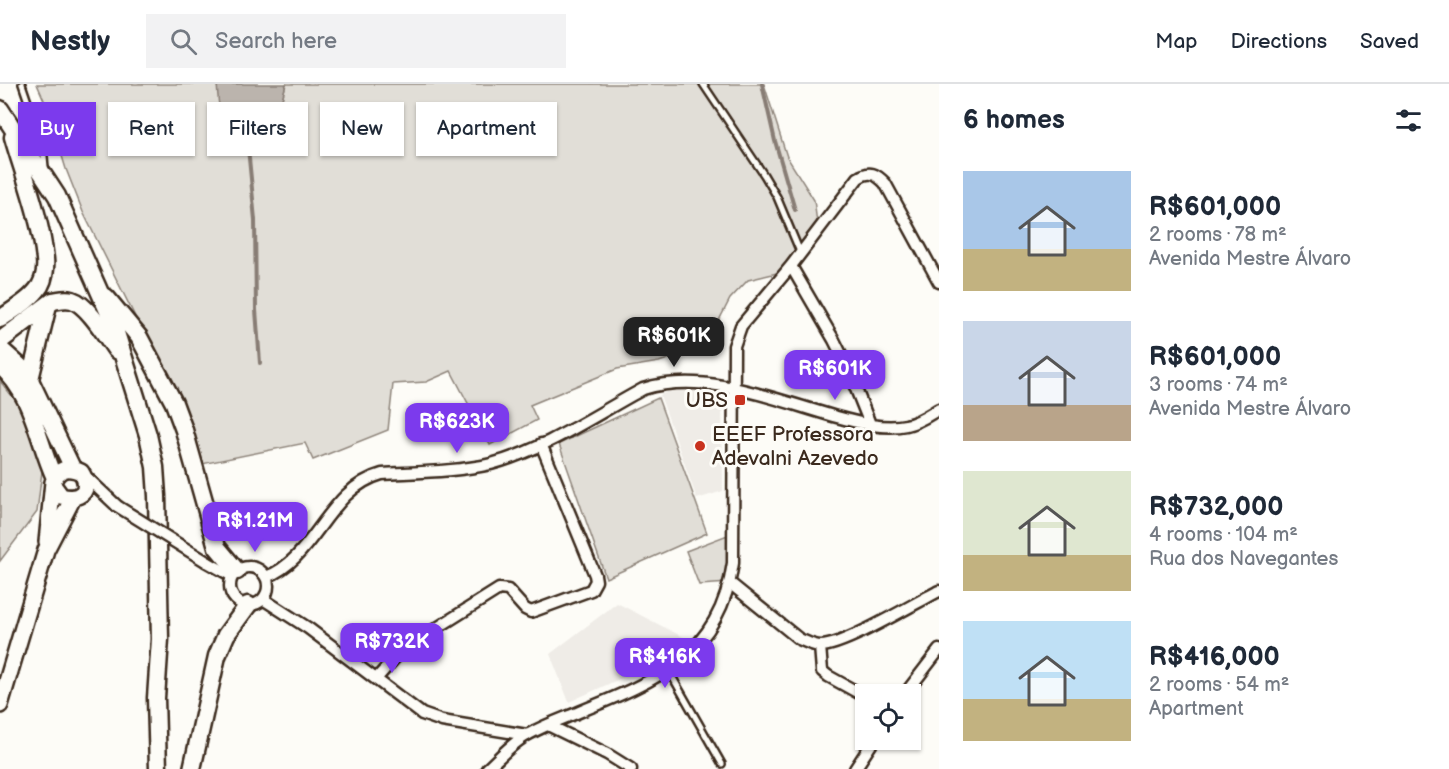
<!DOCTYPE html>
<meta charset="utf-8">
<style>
body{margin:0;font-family:"Balsamiq Sans",sans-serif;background:#f2f2f3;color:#1f2937;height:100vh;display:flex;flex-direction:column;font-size:22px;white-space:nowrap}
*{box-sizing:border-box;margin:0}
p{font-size:20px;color:#747a83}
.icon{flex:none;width:33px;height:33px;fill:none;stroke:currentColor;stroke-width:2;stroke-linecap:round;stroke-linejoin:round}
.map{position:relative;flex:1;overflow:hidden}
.side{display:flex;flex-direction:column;background:#fff;width:510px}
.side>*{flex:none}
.guide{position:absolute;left:18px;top:18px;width:570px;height:54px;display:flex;gap:12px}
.controls{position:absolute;left:855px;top:600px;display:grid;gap:12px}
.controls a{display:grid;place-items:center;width:66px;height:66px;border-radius:0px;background:#fff;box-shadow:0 2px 4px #0004;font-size:30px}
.price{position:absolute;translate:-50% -51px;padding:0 14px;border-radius:12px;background:#7c3aed;color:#fff;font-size:20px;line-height:39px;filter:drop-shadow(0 2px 3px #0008)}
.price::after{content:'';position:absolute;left:50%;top:36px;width:18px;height:14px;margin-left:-9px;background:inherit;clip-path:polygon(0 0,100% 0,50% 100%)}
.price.current{background:#222;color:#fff}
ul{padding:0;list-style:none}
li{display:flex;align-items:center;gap:18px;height:150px;padding:0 24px}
li span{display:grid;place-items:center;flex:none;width:168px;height:120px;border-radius:0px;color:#555}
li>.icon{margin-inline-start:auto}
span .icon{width:72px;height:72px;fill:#fffc;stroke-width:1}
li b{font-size:26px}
h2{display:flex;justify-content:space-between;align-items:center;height:72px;padding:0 24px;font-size:26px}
.pill{padding:0 21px;border-radius:0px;background:#fff;box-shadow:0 2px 4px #0004;font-size:21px;line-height:54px}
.pill.current{background:#7c3aed;color:#fff}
header{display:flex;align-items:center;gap:36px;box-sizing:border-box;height:84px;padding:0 30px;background:#fff;border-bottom:2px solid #e0e1e3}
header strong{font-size:28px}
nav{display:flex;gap:33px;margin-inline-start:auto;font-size:21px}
.search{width:420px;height:54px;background:#f2f2f3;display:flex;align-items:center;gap:15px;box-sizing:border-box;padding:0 21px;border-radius:0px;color:#747a83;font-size:22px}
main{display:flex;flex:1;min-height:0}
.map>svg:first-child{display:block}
</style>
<header>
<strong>Nestly</strong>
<div class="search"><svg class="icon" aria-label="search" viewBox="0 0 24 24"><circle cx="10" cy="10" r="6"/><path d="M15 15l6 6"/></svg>Search here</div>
<nav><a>Map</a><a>Directions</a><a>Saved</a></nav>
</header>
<main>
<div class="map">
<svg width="939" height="685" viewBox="0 0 939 685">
<rect width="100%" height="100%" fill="#fdfcf7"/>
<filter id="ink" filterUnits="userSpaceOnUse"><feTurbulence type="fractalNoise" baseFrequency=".0167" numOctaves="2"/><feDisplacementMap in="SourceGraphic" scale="12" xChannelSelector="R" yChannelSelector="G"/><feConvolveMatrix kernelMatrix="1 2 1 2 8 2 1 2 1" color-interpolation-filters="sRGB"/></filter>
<g filter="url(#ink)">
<path fill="#efece7" d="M 686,303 L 704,305 L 713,310 L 722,318 L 723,407 L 697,415 L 660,311 L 671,306 Z
M 617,519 L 687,555 L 648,582 L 569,618 L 550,570 Z"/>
<path fill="#e1ded7" stroke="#8e847a" stroke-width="1.5" d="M 37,0 L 217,0 L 222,33 L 241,52 L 256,54 L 268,50 C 277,39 282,15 286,0 L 764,0 L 787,73 L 814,116 L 817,139 L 815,148 L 781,188 L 748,196 L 730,215 L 714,246 L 686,269 L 659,278 L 617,285 L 530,321 L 537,336 L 490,361 L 451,287 L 426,298 L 393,300 L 388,346 L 313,376 L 305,359 L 202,380 L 172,307 L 83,128 L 66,85 L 47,23 Z
M 0,297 L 29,333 L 43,379 L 37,428 L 0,477 Z
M 658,314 L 707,449 L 606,494 L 559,360 Z
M 730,450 L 729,499 L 699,501 L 686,467 Z"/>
<path fill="#bbb4ad" stroke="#887d74" stroke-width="1.5" d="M 217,0 L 286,0 C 282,14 277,39 268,50 C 250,55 231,53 222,34 C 218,25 218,10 217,0 Z"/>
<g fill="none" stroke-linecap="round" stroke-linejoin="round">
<path stroke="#887d74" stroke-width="4" d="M 762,0 L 775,57 L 795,126
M 250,49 L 248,64 L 255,136 L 256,226 L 260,279"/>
<g stroke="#3b2a1e" stroke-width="10">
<path id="lane" d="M 22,0 L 43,62 L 45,83
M 703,0 L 764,91 L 777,113 L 800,168
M 669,587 L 722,680"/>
</g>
<g stroke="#3b2a1e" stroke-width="15">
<path id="street" d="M 791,182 L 834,256 L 846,280 L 870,340
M 83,390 L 117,422
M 207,478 L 232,492
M230 502a19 19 0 1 1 38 0a19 19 0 1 1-38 0Z
M 266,493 C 316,474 327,405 382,390 C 417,388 456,388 491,380 C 544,366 595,331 643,305 C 705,286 773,315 833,332 C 855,338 883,346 906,341 C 918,339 929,331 939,325
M 731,500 L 799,555 C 807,558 813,562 821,562 C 844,562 915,519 939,507
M 263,515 L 308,544 L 422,630 L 442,637 L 527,651
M 820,562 L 822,587 L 828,592 L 866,613
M 376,595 L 402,566 L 499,505 L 508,506 L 525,525 L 531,528 L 591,506 L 596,497 L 595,491 L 541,360
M 905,610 L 939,566
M 548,641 L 607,670 L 631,685
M 487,685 C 500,673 513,658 529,650 C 545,641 562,635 579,628 C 656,597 720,571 733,479 L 734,262 L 741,242 L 791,182 L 858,94 C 870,86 876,90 885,99 L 939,198
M 855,685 L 874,656"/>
</g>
<g stroke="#3b2a1e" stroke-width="20">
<path id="secondary" d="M 0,264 L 19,281 L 30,295 L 73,385
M 0,282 C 33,311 37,355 54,393
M 47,458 L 53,398 C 58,384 68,382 81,388 C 93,407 79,417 61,412 L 53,401
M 0,621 L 46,466 L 73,414"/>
</g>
<g stroke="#3b2a1e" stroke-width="21">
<path id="primary" d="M 0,25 L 57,112 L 112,236 L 148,351 L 155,383 L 157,412 L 160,555 L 156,614 L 158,685
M 106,213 L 139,253 L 174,319 L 184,346 L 217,463 L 237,487
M 0,235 C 13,226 31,216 40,202 C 44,195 46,184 45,175 C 41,136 24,91 13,53
M 0,257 L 53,217 C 60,216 65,214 72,216 C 88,221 106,252 116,266
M 30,295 L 48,221
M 192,685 L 217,572 L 226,551 L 248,521"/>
</g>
<use href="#lane" stroke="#fdfcf7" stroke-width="5"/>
<use href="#street" stroke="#fdfcf7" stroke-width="10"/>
<use href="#secondary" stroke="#fdfcf7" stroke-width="15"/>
<use href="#primary" stroke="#fdfcf7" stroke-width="16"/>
<g stroke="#3b2a1e" stroke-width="15" stroke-linecap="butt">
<path id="street-bridge" d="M 117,422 L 207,478"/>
</g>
<use href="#street-bridge" stroke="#fdfcf7" stroke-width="10"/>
</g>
</g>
<g fill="#c8321e" stroke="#fdfcf7" stroke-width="2">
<rect x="734" y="310" width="12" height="12" rx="3"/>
<circle cx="700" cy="362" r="6"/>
</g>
<g text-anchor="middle" stroke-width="6" stroke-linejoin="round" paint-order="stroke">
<g font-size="21" fill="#3b2a1e" stroke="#fdfcf7" text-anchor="end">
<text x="728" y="323">UBS</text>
<text x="712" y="357" text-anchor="start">EEEF Professora<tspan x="712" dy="24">Adevalni Azevedo</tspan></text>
</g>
</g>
</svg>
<div class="controls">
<a><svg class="icon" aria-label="locate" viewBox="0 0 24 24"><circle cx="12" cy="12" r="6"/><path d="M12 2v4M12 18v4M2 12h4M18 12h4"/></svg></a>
</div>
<b class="price current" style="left:674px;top:284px">R$601K</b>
<b class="price" style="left:835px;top:317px">R$601K</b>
<b class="price" style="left:457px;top:370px">R$623K</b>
<b class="price" style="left:255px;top:469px">R$1.21M</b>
<b class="price" style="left:392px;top:590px">R$732K</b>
<b class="price" style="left:665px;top:605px">R$416K</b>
<div class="guide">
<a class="pill current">Buy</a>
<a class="pill">Rent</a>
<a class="pill">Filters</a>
<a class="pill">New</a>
<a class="pill">Apartment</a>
</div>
</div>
<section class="side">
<h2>6 homes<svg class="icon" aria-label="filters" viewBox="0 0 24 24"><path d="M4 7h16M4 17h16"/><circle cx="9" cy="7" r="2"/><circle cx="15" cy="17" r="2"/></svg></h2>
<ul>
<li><span style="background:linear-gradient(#a9c7e8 65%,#c2b280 0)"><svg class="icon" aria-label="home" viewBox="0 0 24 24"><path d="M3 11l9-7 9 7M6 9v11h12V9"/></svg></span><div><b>R$601,000</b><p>2 rooms · 78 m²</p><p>Avenida Mestre Álvaro</p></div></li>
<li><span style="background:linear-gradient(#c9d6e8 70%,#b9a48a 0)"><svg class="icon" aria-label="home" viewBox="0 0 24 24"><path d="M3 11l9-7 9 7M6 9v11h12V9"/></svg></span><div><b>R$601,000</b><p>3 rooms · 74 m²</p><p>Avenida Mestre Álvaro</p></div></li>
<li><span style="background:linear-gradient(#dfe7d0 70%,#c2b280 0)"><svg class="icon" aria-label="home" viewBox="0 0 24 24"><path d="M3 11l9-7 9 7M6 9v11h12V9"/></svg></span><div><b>R$732,000</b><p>4 rooms · 104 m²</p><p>Rua dos Navegantes</p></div></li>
<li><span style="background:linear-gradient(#bfe0f5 65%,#c2b280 0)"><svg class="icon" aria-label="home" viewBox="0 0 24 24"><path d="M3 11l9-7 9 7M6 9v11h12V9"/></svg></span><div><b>R$416,000</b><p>2 rooms · 54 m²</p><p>Apartment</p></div></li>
</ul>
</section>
</main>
